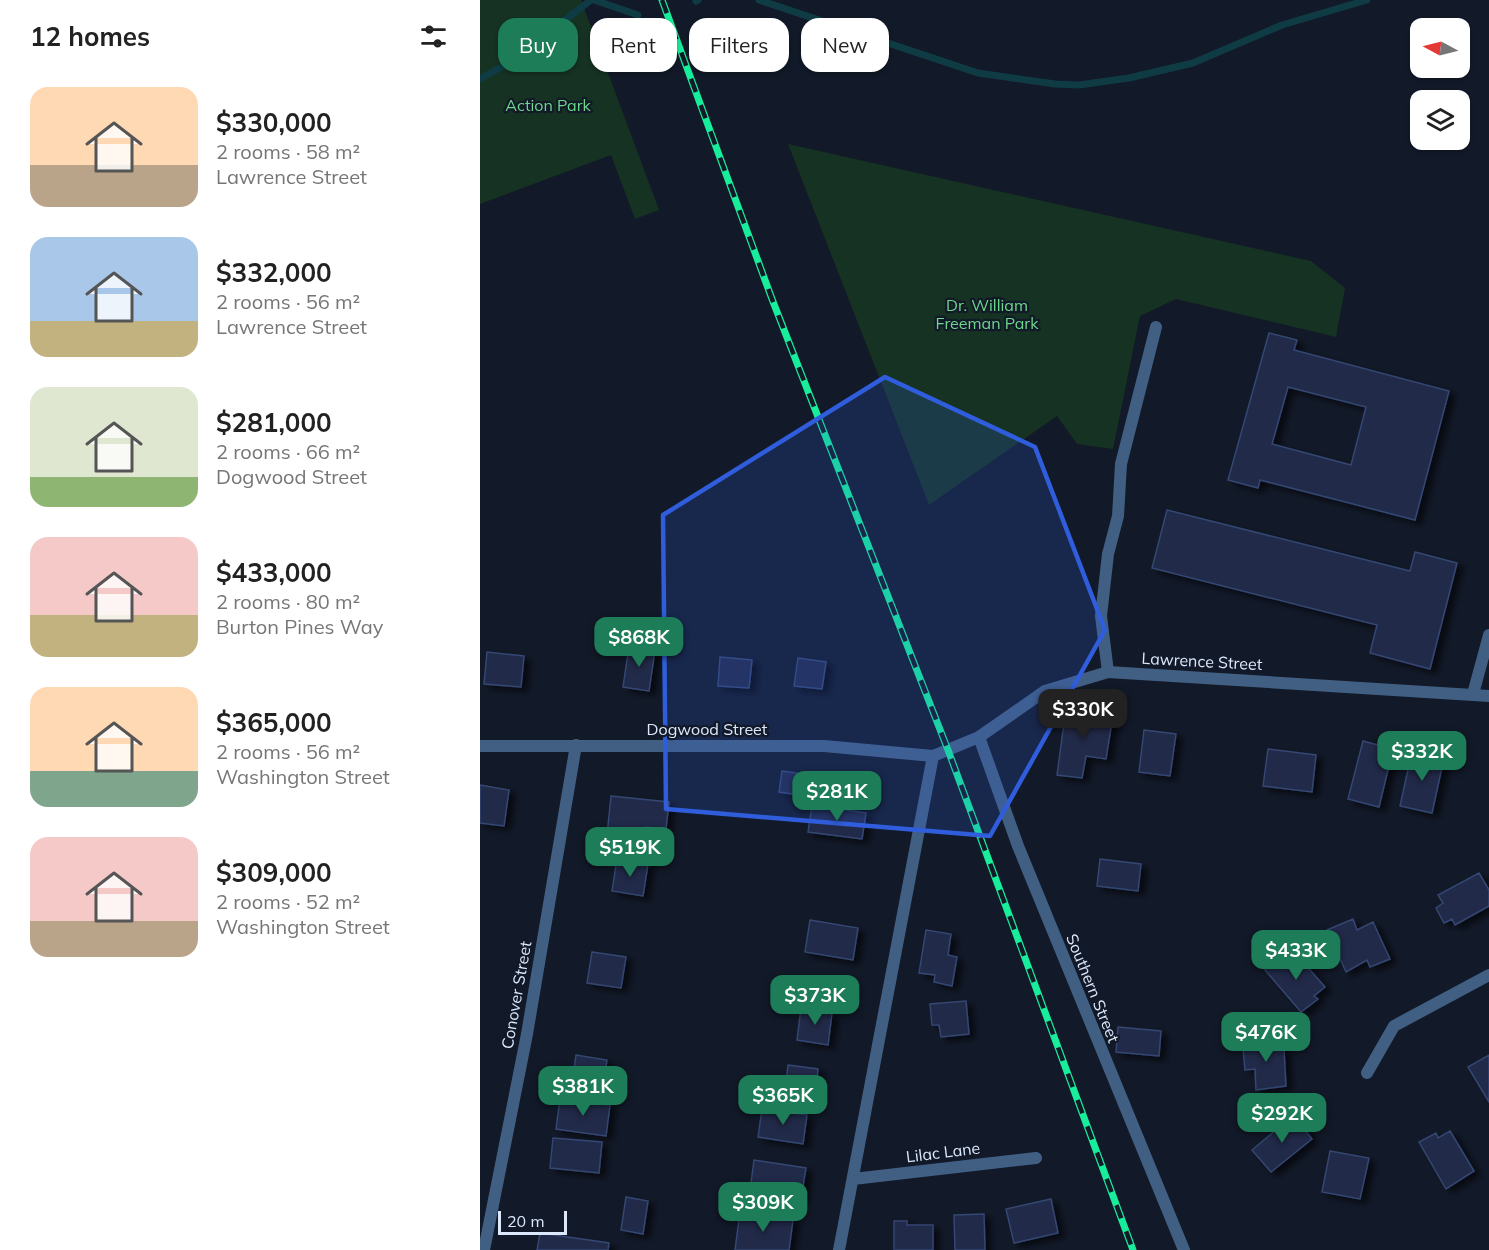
<!DOCTYPE html>
<meta charset="utf-8">
<style>
body{margin:0;font-family:Mulish,sans-serif;background:#f6f6f6;color:#222;height:100vh;display:flex;flex-direction:column;font-size:22px;white-space:nowrap}
*{box-sizing:border-box;margin:0}
p{font-size:20px;color:#767676}
.icon{flex:none;width:33px;height:33px;fill:none;stroke:currentColor;stroke-width:2;stroke-linecap:round;stroke-linejoin:round}
.map{position:relative;flex:1;overflow:hidden}
.drawer{display:flex;flex-direction:column;background:#fff;width:480px}
.drawer>*{flex:none}
.guide{position:absolute;left:18px;top:18px;width:570px;height:54px;display:flex;gap:12px}
.needle{width:39px;rotate:277deg}
.fabs{position:absolute;left:930px;top:18px;display:grid;gap:12px}
.fabs a{display:grid;place-items:center;width:60px;height:60px;border-radius:12px;background:#fff;box-shadow:0 2px 4px #0004;font-size:30px}
.scale{position:absolute;left:18px;bottom:15px;width:69px;box-sizing:border-box;padding-left:6px;border:3px solid #dce8fc;border-top:0;font-size:16px;line-height:21px;white-space:nowrap;color:#dce8fc;-webkit-text-stroke:4px #121928;paint-order:stroke}
.price{position:absolute;translate:-50% -51px;padding:0 14px;border-radius:12px;background:#1d7d58;color:#fff;font-size:20px;line-height:39px;filter:drop-shadow(0 2px 3px #0008)}
.price::after{content:'';position:absolute;left:50%;top:36px;width:18px;height:14px;margin-left:-9px;background:inherit;clip-path:polygon(0 0,100% 0,50% 100%)}
.price.active{background:#222;color:#fff}
ul{padding:0;list-style:none}
li{display:flex;align-items:center;gap:18px;height:150px;padding:0 30px}
li span{display:grid;place-items:center;flex:none;width:168px;height:120px;border-radius:18px;color:#555}
li>.icon{margin-inline-start:auto}
span .icon{width:72px;height:72px;fill:#fffc;stroke-width:1}
li b{font-size:26px}
h2{display:flex;justify-content:space-between;align-items:center;height:72px;padding:0 30px;font-size:26px}
.tag{padding:0 21px;border-radius:18px;background:#fff;box-shadow:0 2px 4px #0004;font-size:21px;line-height:54px}
.tag.active{background:#1d7d58;color:#fff}
main{display:flex;flex:1;min-height:0}
.map>svg:first-child{display:block}
</style>
<main>
<section class="drawer">
<h2>12 homes<svg class="icon" aria-label="filters" viewBox="0 0 24 24"><path d="M4 7h16M4 17h16"/><circle cx="9" cy="7" r="2"/><circle cx="15" cy="17" r="2"/></svg></h2>
<ul>
<li><span style="background:linear-gradient(#ffd9b3 65%,#b9a48a 0)"><svg class="icon" aria-label="home" viewBox="0 0 24 24"><path d="M3 11l9-7 9 7M6 9v11h12V9"/></svg></span><div><b>$330,000</b><p>2 rooms · 58 m²</p><p>Lawrence Street</p></div></li>
<li><span style="background:linear-gradient(#a9c7e8 70%,#c2b280 0)"><svg class="icon" aria-label="home" viewBox="0 0 24 24"><path d="M3 11l9-7 9 7M6 9v11h12V9"/></svg></span><div><b>$332,000</b><p>2 rooms · 56 m²</p><p>Lawrence Street</p></div></li>
<li><span style="background:linear-gradient(#dfe7d0 75%,#8fb573 0)"><svg class="icon" aria-label="home" viewBox="0 0 24 24"><path d="M3 11l9-7 9 7M6 9v11h12V9"/></svg></span><div><b>$281,000</b><p>2 rooms · 66 m²</p><p>Dogwood Street</p></div></li>
<li><span style="background:linear-gradient(#f6c9c9 65%,#c2b280 0)"><svg class="icon" aria-label="home" viewBox="0 0 24 24"><path d="M3 11l9-7 9 7M6 9v11h12V9"/></svg></span><div><b>$433,000</b><p>2 rooms · 80 m²</p><p>Burton Pines Way</p></div></li>
<li><span style="background:linear-gradient(#ffd9b3 70%,#7fa58c 0)"><svg class="icon" aria-label="home" viewBox="0 0 24 24"><path d="M3 11l9-7 9 7M6 9v11h12V9"/></svg></span><div><b>$365,000</b><p>2 rooms · 56 m²</p><p>Washington Street</p></div></li>
<li><span style="background:linear-gradient(#f6c9c9 70%,#b9a48a 0)"><svg class="icon" aria-label="home" viewBox="0 0 24 24"><path d="M3 11l9-7 9 7M6 9v11h12V9"/></svg></span><div><b>$309,000</b><p>2 rooms · 52 m²</p><p>Washington Street</p></div></li>
</ul>
</section>
<div class="map">
<svg width="1009" height="1250" viewBox="0 0 1009 1250">
<defs>
<filter id="shadow"><feDropShadow dx="6" dy="4" stdDeviation="3" flood-color="#0009"/></filter>
</defs>
<rect width="100%" height="100%" fill="#121928"/>
<path fill="#163223" d="M 0,0 L 101,0 L 179,210 L 155,219 L 131,155 L 0,204 Z
M 308,144 L 831,261 L 865,288 L 856,337 L 696,299 L 660,316 L 633,449 L 597,444 L 577,416 L 449,505 Z"/>
<g fill="none" stroke-linecap="round" stroke-linejoin="round">
<path stroke="#0f3c44" stroke-width="7" d="M 114,0 L 158,15
M 279,0 L 498,73 L 575,84 L 599,85 L 649,78 L 713,63 L 802,25 L 887,0
M 216,1 L 218,0
M 0,79 L 30,62 L 111,0"/>
</g>
<path fill="#202b48" stroke="#344672" stroke-width="1.5" fill-rule="evenodd" filter="url(#shadow)" d="M 789,333 L 817,340 L 814,350 L 969,391 L 935,520 L 780,480 L 778,488 L 748,480 ZM 808,387 L 886,407 L 871,465 L 792,444 Z
M 687,510 L 930,571 L 935,552 L 977,563 L 950,669 L 890,653 L 897,625 L 672,568 Z
M 149,646 L 175,650 L 169,691 L 143,687 Z
M 7,652 L 44,656 L 41,687 L 4,684 Z
M 240,657 L 272,660 L 269,688 L 238,686 Z
M 318,658 L 346,662 L 342,689 L 314,686 Z
M 586,708 L 633,715 L 626,759 L 606,756 L 602,778 L 577,775 Z
M 664,730 L 696,734 L 690,776 L 659,772 Z
M 883,741 L 913,749 L 899,807 L 868,799 Z
M 788,749 L 836,755 L 832,792 L 783,786 Z
M 932,751 L 964,758 L 952,813 L 920,806 Z
M 302,771 L 377,782 L 374,803 L 299,792 Z
M 0,785 L 29,790 L 24,826 L 0,823 Z
M 131,796 L 189,802 L 186,829 L 166,827 L 165,839 L 127,835 Z
M 332,805 L 386,813 L 382,839 L 328,832 Z
M 137,859 L 168,864 L 163,896 L 132,891 Z
M 620,859 L 661,864 L 658,891 L 617,886 Z
M 999,873 L 1009,890 L 1009,906 L 975,925 L 972,919 L 964,923 L 956,908 L 963,903 L 958,895 Z
M 873,919 L 877,930 L 893,922 L 910,959 L 890,967 L 887,960 L 866,972 L 847,930 Z
M 330,920 L 378,928 L 373,960 L 325,952 Z
M 446,930 L 471,934 L 468,955 L 477,957 L 472,986 L 454,982 L 455,975 L 439,973 Z
M 112,952 L 146,957 L 141,988 L 107,983 Z
M 814,952 L 845,987 L 834,996 L 838,999 L 821,1012 L 785,970 L 798,956 L 804,962 Z
M 486,1001 L 489,1034 L 461,1037 L 459,1025 L 452,1025 L 450,1004 Z
M 321,1008 L 352,1013 L 348,1045 L 317,1040 Z
M 638,1027 L 681,1031 L 679,1056 L 636,1052 Z
M 798,1036 L 799,1050 L 804,1050 L 806,1086 L 776,1090 L 775,1069 L 765,1070 L 763,1048 L 775,1047 L 774,1039 Z
M 96,1055 L 127,1060 L 121,1097 L 91,1092 Z
M 1009,1055 L 1009,1102 L 988,1067 Z
M 308,1065 L 338,1069 L 335,1097 L 305,1093 Z
M 80,1099 L 130,1105 L 126,1136 L 76,1129 Z
M 282,1109 L 327,1115 L 323,1144 L 278,1137 Z
M 813,1116 L 832,1139 L 791,1172 L 772,1150 Z
M 970,1131 L 994,1171 L 966,1189 L 939,1142 L 956,1133 L 958,1138 Z
M 73,1138 L 122,1142 L 119,1173 L 70,1168 Z
M 850,1151 L 889,1158 L 880,1199 L 842,1192 Z
M 274,1160 L 326,1168 L 321,1199 L 270,1191 Z
M 146,1197 L 168,1201 L 163,1234 L 141,1230 Z
M 571,1199 L 578,1233 L 534,1243 L 526,1209 Z
M 260,1212 L 313,1220 L 309,1250 L 255,1250 Z
M 504,1214 L 505,1250 L 475,1250 L 474,1215 Z
M 414,1221 L 427,1221 L 427,1225 L 453,1225 L 453,1250 L 414,1250 Z
M 60,1233 L 129,1243 L 128,1250 L 57,1250 Z"/>
<g fill="none" stroke-linecap="round" stroke-linejoin="round">
<path stroke="#415f83" stroke-width="12" d="M 628,672 L 621,616 L 628,554 L 638,516 L 641,464 L 676,327"/>
<path stroke="#415f83" stroke-width="12" d="M 993,694 L 1009,635
M 499,737 L 538,846 L 704,1250
M 0,746 L 344,746 L 453,756 L 499,737 L 565,691 L 628,672 L 1009,696
M 887,1073 L 914,1026 L 1009,975
M 373,1179 L 556,1158
M 4,1250 L 47,1034 L 96,745
M 359,1250 L 453,756"/>
<g stroke="#17ed9b" stroke-width="7">
<path id="rail" d="M 182,0 L 292,299 L 468,750 L 653,1250"/>
</g>
<use href="#rail" stroke="#121928" stroke-width="4.5" stroke-dasharray="14" stroke-linecap="butt"/>
</g>
<path fill="#305ddc" fill-opacity="0.2" stroke="#305ddc" stroke-width="4.5" stroke-linejoin="round" d="M 405,377 L 555,447 L 625,630 L 510,836 L 186,809 L 183,515 Z"/>
<g text-anchor="middle" stroke-width="4.5" stroke-linejoin="round" paint-order="stroke">
<g font-size="16" fill="#6dd889" stroke="#121928">
<text x="68" y="111">Action Park</text>
<text x="507" y="311">Dr. William<tspan x="507" dy="18">Freeman Park</tspan></text>
</g>
<g font-size="16" fill="#dce8fc" stroke="#121928">
<text transform="translate(722 661) rotate(3)" y="6">Lawrence Street</text>
<text x="227" y="735">Dogwood Street</text>
<text transform="translate(613 988) rotate(68)" y="6">Southern Street</text>
<text transform="translate(36 995) rotate(-80)" y="6">Conover Street</text>
<text transform="translate(463 1152) rotate(-7)" y="6">Lilac Lane</text>
</g>
</g>
</svg>
<div class="fabs">
<a><svg class="needle" viewBox="-14 -14 28 28"><path d="M0-13l5 13h-10z" fill="#e53935"/><path d="M0 13l5-13h-10z" fill="#767676"/></svg></a>
<a><svg class="icon" aria-label="layers" viewBox="0 0 24 24"><path d="M12 4l9 5-9 5-9-5zM3 14l9 5 9-5"/></svg></a>
</div>
<div class="scale">20 m</div>
<b class="price" style="left:159px;top:668px">$868K</b>
<b class="price active" style="left:603px;top:740px">$330K</b>
<b class="price" style="left:942px;top:782px">$332K</b>
<b class="price" style="left:357px;top:822px">$281K</b>
<b class="price" style="left:150px;top:878px">$519K</b>
<b class="price" style="left:816px;top:981px">$433K</b>
<b class="price" style="left:335px;top:1026px">$373K</b>
<b class="price" style="left:786px;top:1063px">$476K</b>
<b class="price" style="left:103px;top:1117px">$381K</b>
<b class="price" style="left:303px;top:1126px">$365K</b>
<b class="price" style="left:802px;top:1144px">$292K</b>
<b class="price" style="left:283px;top:1233px">$309K</b>
<div class="guide">
<a class="tag active">Buy</a>
<a class="tag">Rent</a>
<a class="tag">Filters</a>
<a class="tag">New</a>
</div>
</div>
</main>
